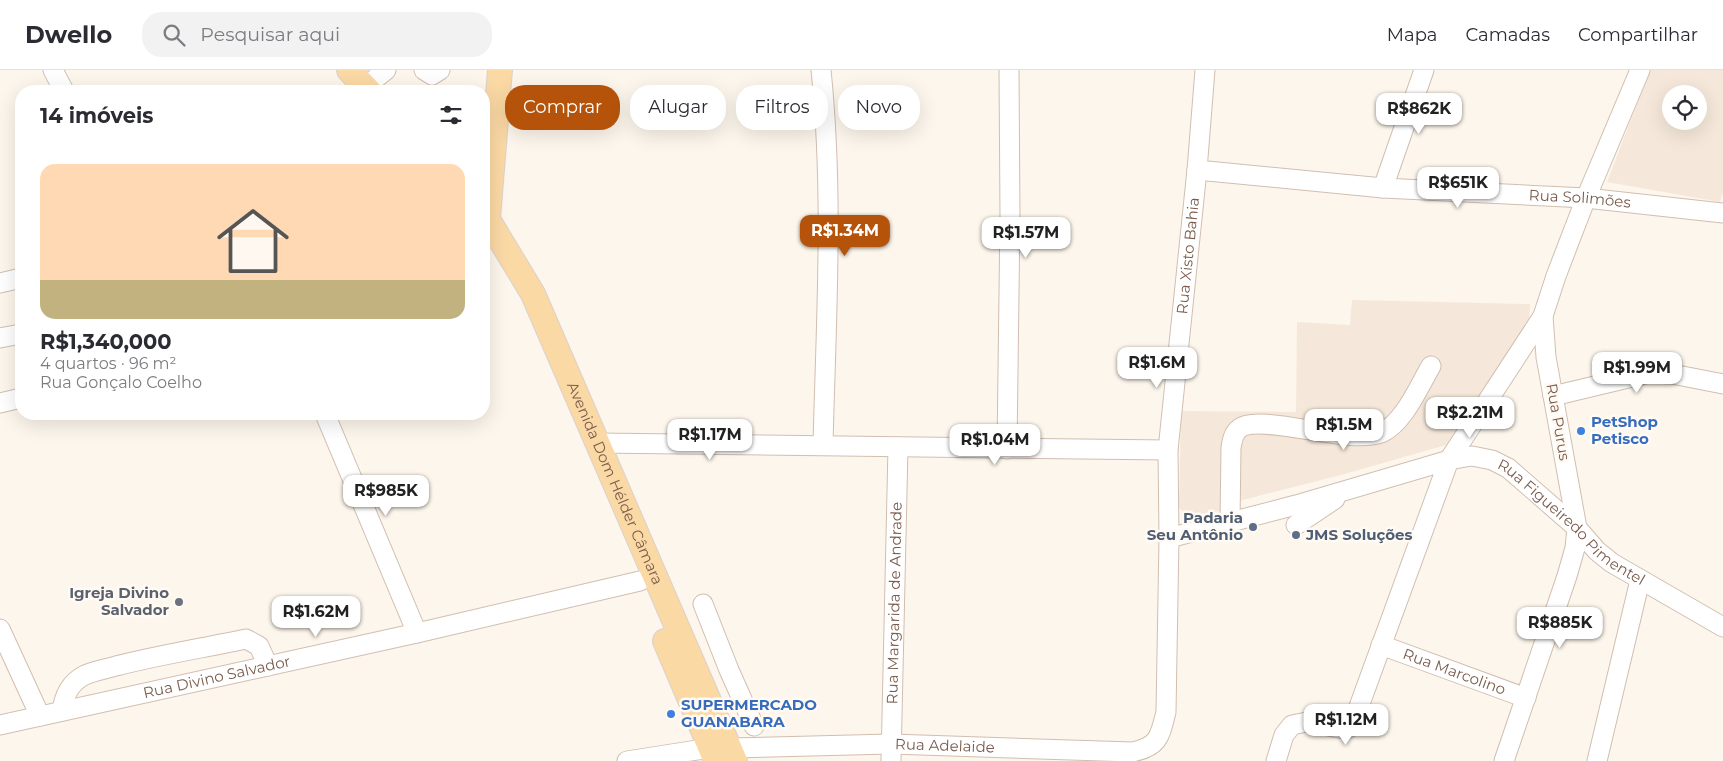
<!DOCTYPE html>
<html lang="pt">
<meta charset="utf-8">
<style>
body{margin:0;font-family:Montserrat,sans-serif;background:#f2f2f3;color:#2b2b33;height:100vh;display:flex;flex-direction:column;font-size:19px;white-space:nowrap}
*{box-sizing:border-box;margin:0}
p{font-size:16px;color:#7c7c81}
.icon{flex:none;width:28px;height:28px;fill:none;stroke:currentColor;stroke-width:2;stroke-linecap:round;stroke-linejoin:round}
.map{position:relative;flex:1;overflow:hidden}
.drawer{position:absolute;left:15px;top:15px;width:475px;height:335px;display:flex;flex-direction:column;background:#fff;border-radius:20px;box-shadow:0 5px 20px #0002}
.drawer>*{flex:none}
.hud{position:absolute;left:505px;top:15px;width:475px;height:45px;display:flex;gap:10px}
.controls{position:absolute;left:1662px;top:15px;display:grid;gap:10px}
.controls a{display:grid;place-items:center;width:45px;height:45px;border-radius:50%;background:#fff;box-shadow:0 5px 20px #0002;font-size:25px}
.price{position:absolute;translate:-50% -42px;padding:0 11px;border-radius:10px;background:#fff;color:#222;font-size:16px;line-height:32px;filter:drop-shadow(0 1px 2px #0008)}
.price::after{content:'';position:absolute;left:50%;top:30px;width:15px;height:11px;margin-left:-8px;background:inherit;clip-path:polygon(0 0,100% 0,50% 100%)}
.price.selected{background:#b45309;color:#fff}
ul{padding:0;list-style:none}
li{display:grid;align-content:center;gap:10px;height:265px;padding:0 25px}
li span{display:grid;place-items:center;height:155px;border-radius:15px;color:#555}
li>.icon{margin-inline-start:auto}
span .icon{width:90px;height:90px;fill:#fffc;stroke-width:1}
li b{font-size:21px}
h2{display:flex;justify-content:space-between;align-items:center;height:60px;padding:0 25px;font-size:21px}
.tag{padding:0 18px;border-radius:20px;background:#fff;box-shadow:0 5px 20px #0002;font-size:18px;line-height:45px}
.tag.selected{background:#b45309;color:#fff}
header{display:flex;align-items:center;gap:30px;box-sizing:border-box;height:70px;padding:0 25px;background:#fff;border-bottom:1px solid #e1e1e2}
header strong{font-size:24px}
nav{display:flex;gap:28px;margin-inline-start:auto;font-size:18px}
.search{width:350px;height:45px;background:#f2f2f3;display:flex;align-items:center;gap:12px;box-sizing:border-box;padding:0 18px;border-radius:20px;color:#7c7c81;font-size:19px}
.map>svg:first-child{display:block}
</style>
<header>
<strong>Dwello</strong>
<div class="search"><svg class="icon" aria-label="search" viewBox="0 0 24 24"><circle cx="10" cy="10" r="6"/><path d="M15 15l6 6"/></svg>Pesquisar aqui</div>
<nav><a>Mapa</a><a>Camadas</a><a>Compartilhar</a></nav>
</header>
<div class="map">
<svg width="1723" height="691" viewBox="0 0 1723 691">
<rect width="100%" height="100%" fill="#fdf6ec"/>
<path fill="#f5e8da" fill-rule="evenodd" d="M 1650,0 L 1723,0 L 1723,122 L 1720,132 L 1607,112 ZM 1671,24 L 1699,24 L 1699,51 L 1671,51 Z
M 1352,230 L 1530,234 L 1529,253 L 1446,375 L 1341,405 L 1239,431 L 1225,440 L 1191,446 L 1183,442 L 1179,437 L 1181,341 L 1296,342 L 1297,252 L 1350,255 Z"/>
<g fill="none" stroke-linecap="round" stroke-linejoin="round">
<g stroke="#d1beb0" stroke-width="21">
<g id="minor">
<path d="M 53,0 L 64,21"/>
<path d="M 424,0 L 432,5 L 440,0"/>
<path d="M 821,0 C 834,125 826,251 823,375"/>
<path d="M 376,8 L 386,0"/>
<path id="s1" d="M 1197,100 L 1383,118 L 1586,128 L 1723,143"/>
<path d="M 1383,118 L 1424,0"/>
<path d="M 0,213 L 21,208"/>
<path d="M 0,268 L 21,264"/>
<path d="M 1553,326 L 1649,303 L 1672,304 L 1723,314"/>
<path d="M 0,333 L 21,328"/>
<path d="M 325,344 L 417,563"/>
<path d="M 597,373 L 1168,380"/>
<path d="M 1007,379 L 1010,146 L 1009,0"/>
<path d="M 1230,452 L 1231,378 C 1232,371 1233,363 1240,358 C 1259,343 1350,375 1381,363 C 1404,353 1419,316 1431,296"/>
<path d="M 1296,455 L 1335,429"/>
<path id="s2" d="M 1169,468 L 1296,435 L 1449,390 L 1472,386 L 1492,390 L 1508,398 L 1577,458 L 1597,481 L 1612,493 L 1723,557"/>
<path d="M 703,534 L 729,600 L 754,656"/>
<path d="M 0,559 L 40,646"/>
<path id="s3" d="M 1381,575 L 1526,628"/>
<path d="M 62,641 C 64,626 69,614 83,606 C 92,601 106,599 116,596 C 159,585 203,578 246,569 L 259,576 L 268,596"/>
<path id="s4" d="M 0,655 L 417,563 L 640,511"/>
<path id="s5" d="M 729,678 L 891,674 L 1132,682 C 1159,677 1160,666 1166,642 L 1169,468 L 1168,380 L 1197,100 L 1205,0"/>
<path d="M 627,691 L 710,678"/>
<path id="s6" d="M 891,691 L 898,377"/>
<path d="M 1276,691 L 1284,665 L 1292,655 L 1307,652 L 1344,659 L 1349,658 L 1353,653 L 1449,390 L 1543,246 L 1556,206 L 1586,128 L 1640,0"/>
<path d="M 1504,691 L 1567,506 L 1575,478 L 1577,458 L 1546,287 L 1543,246"/>
<path d="M 1597,691 L 1640,510"/>
</g>
</g>
<g stroke="#dad1cd" stroke-width="26">
<g id="major">
<path d="M 349,0 L 369,21"/>
<path id="s7" d="M 484,143 L 533,224 L 735,691"/>
<path d="M 487,160 L 500,0"/>
<path d="M 665,571 L 716,691"/>
</g>
</g>
<use href="#minor" stroke="#fff" stroke-width="19"/>
<use href="#major" stroke="#fbd9a5" stroke-width="24"/>
</g>
<g fill="#3f7fe0" stroke="#fffaf3" stroke-width="2">
<circle cx="1581" cy="361" r="5"/>
<circle cx="671" cy="644" r="5"/>
</g>
<g fill="#5c6f8a" stroke="#fffaf3" stroke-width="2">
<circle cx="1253" cy="457" r="5"/>
<circle cx="1296" cy="465" r="5"/>
</g>
<circle fill="#6b7280" stroke="#fffaf3" stroke-width="2" cx="179" cy="532" r="5"/>
<g text-anchor="middle" stroke-width="5" stroke-linejoin="round" paint-order="stroke">
<g font-size="15" fill="#7a5c4d" stroke="#fffaf3">
<text dy="5" stroke="none"><textPath href="#s1" startOffset="384">Rua Solimões</textPath></text>
<text dy="5" stroke="none"><textPath href="#s5" startOffset="918">Rua Xisto Bahia</textPath></text>
<text transform="translate(1558 352) rotate(80)" y="5">Rua Purus</text>
<text dy="5" stroke="none"><textPath href="#s7" startOffset="301">Avenida Dom Hélder Câmara</textPath></text>
<text dy="5" stroke="none"><textPath href="#s2" startOffset="436">Rua Figueiredo Pimentel</textPath></text>
<text dy="5" stroke="none"><textPath href="#s6" startOffset="158">Rua Margarida de Andrade</textPath></text>
<text dy="5" stroke="none"><textPath href="#s3" startOffset="78">Rua Marcolino</textPath></text>
<text dy="5" stroke="none"><textPath href="#s4" startOffset="222">Rua Divino Salvador</textPath></text>
<text dy="5" stroke="none"><textPath href="#s5" startOffset="216">Rua Adelaide</textPath></text>
</g>
<g font-size="15" font-weight="bold" fill="#366cbe" stroke="#fffaf3" text-anchor="start">
<text x="1591" y="357">PetShop<tspan x="1591" dy="17">Petisco</tspan></text>
<text x="681" y="640">SUPERMERCADO<tspan x="681" dy="17">GUANABARA</tspan></text>
</g>
<g font-size="15" font-weight="bold" fill="#4e5e75" stroke="#fffaf3" text-anchor="end">
<text x="1243" y="453">Padaria<tspan x="1243" dy="17">Seu Antônio</tspan></text>
<text x="1306" y="470" text-anchor="start">JMS Soluções</text>
</g>
<g font-size="15" font-weight="bold" fill="#5b616d" stroke="#fffaf3" text-anchor="end">
<text x="169" y="528">Igreja Divino<tspan x="169" dy="17">Salvador</tspan></text>
</g>
</g>
</svg>
<div class="controls">
<a><svg class="icon" aria-label="locate" viewBox="0 0 24 24"><circle cx="12" cy="12" r="6"/><path d="M12 2v4M12 18v4M2 12h4M18 12h4"/></svg></a>
</div>
<b class="price" style="left:1419px;top:65px">R$862K</b>
<b class="price" style="left:1458px;top:139px">R$651K</b>
<b class="price selected" style="left:845px;top:187px">R$1.34M</b>
<b class="price" style="left:1026px;top:189px">R$1.57M</b>
<b class="price" style="left:1157px;top:319px">R$1.6M</b>
<b class="price" style="left:1637px;top:324px">R$1.99M</b>
<b class="price" style="left:1470px;top:369px">R$2.21M</b>
<b class="price" style="left:1344px;top:381px">R$1.5M</b>
<b class="price" style="left:710px;top:391px">R$1.17M</b>
<b class="price" style="left:995px;top:396px">R$1.04M</b>
<b class="price" style="left:386px;top:447px">R$985K</b>
<b class="price" style="left:316px;top:568px">R$1.62M</b>
<b class="price" style="left:1560px;top:579px">R$885K</b>
<b class="price" style="left:1346px;top:676px">R$1.12M</b>
<div class="hud">
<a class="tag selected">Comprar</a>
<a class="tag">Alugar</a>
<a class="tag">Filtros</a>
<a class="tag">Novo</a>
</div>
<section class="drawer">
<h2>14 imóveis<svg class="icon" aria-label="filters" viewBox="0 0 24 24"><path d="M4 7h16M4 17h16"/><circle cx="9" cy="7" r="2"/><circle cx="15" cy="17" r="2"/></svg></h2>
<ul>
<li><span style="background:linear-gradient(#ffd9b3 75%,#c2b280 0)"><svg class="icon" aria-label="home" viewBox="0 0 24 24"><path d="M3 11l9-7 9 7M6 9v11h12V9"/></svg></span><div><b>R$1,340,000</b><p>4 quartos · 96 m²</p><p>Rua Gonçalo Coelho</p></div></li>
</ul>
</section>
</div>
